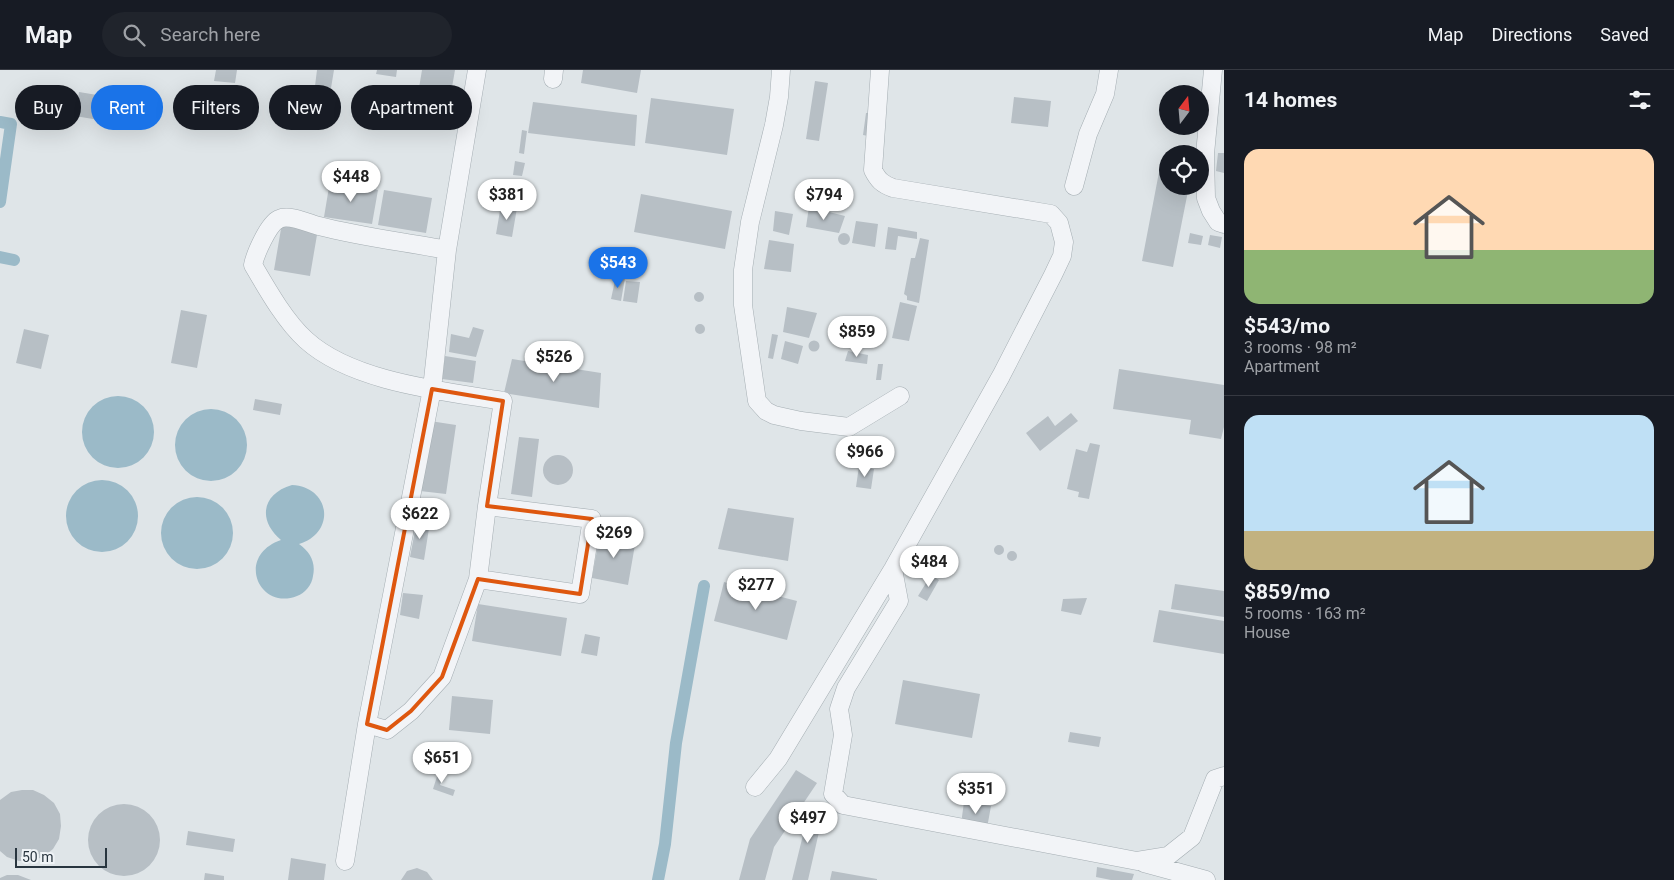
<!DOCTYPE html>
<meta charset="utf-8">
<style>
body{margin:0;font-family:Roboto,sans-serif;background:#20242c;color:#f1f3f6;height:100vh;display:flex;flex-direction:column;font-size:19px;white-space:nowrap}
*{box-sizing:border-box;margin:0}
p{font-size:16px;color:#9ea1a6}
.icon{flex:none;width:28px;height:28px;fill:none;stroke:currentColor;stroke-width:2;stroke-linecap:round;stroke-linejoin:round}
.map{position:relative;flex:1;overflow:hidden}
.panel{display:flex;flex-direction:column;background:#171b24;width:450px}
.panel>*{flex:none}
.top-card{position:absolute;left:15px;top:15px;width:475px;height:45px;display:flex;gap:10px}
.needle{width:32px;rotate:16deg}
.fabs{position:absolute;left:1159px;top:15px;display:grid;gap:10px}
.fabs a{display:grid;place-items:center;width:50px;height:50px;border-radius:50%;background:#171b24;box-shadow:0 5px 20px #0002;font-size:25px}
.scale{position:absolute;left:15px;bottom:12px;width:92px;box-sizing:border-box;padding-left:5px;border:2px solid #28353f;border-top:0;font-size:14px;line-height:18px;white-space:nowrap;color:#28353f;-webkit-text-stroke:4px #eff3f6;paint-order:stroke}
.price{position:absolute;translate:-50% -42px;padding:0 11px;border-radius:18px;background:#fff;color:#222;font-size:16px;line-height:32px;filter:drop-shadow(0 1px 2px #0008)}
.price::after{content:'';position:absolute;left:50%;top:30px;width:15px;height:11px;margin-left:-8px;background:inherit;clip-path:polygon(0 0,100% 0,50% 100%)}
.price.current{background:#1a73e8;color:#fff}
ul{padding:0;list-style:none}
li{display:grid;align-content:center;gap:10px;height:265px;padding:0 20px}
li+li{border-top:1px solid #363941}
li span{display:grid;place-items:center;height:155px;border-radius:15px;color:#555}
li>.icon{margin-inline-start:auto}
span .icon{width:90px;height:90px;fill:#fffc;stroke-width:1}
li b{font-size:21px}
h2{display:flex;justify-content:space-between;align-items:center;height:60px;padding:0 20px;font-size:21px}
.tag{padding:0 18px;border-radius:22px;background:#171b24;box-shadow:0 5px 20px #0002;font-size:18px;line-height:45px}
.tag.current{background:#1a73e8;color:#fff}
header{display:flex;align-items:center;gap:30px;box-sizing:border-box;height:70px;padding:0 25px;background:#171b24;border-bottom:1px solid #363941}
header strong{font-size:24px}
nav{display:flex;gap:28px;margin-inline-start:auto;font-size:18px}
.search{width:350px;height:45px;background:#20242c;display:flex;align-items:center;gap:12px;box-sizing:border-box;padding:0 18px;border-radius:28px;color:#9ea1a6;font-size:19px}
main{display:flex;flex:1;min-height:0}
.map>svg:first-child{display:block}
</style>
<header>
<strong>Map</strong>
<div class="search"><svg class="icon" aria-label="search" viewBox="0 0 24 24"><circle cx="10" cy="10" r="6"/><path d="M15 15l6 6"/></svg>Search here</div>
<nav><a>Map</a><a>Directions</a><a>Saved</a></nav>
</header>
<main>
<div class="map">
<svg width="1224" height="810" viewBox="0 0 1224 810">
<rect width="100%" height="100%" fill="#dfe5e8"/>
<path fill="#9bbac8" d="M82 362a36 36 0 1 1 72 0a36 36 0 1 1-72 0Z
M175 375a36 36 0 1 1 72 0a36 36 0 1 1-72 0Z
M66 446a36 36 0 1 1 72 0a36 36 0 1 1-72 0Z
M 292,415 C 331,417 336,463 299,474 C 310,482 316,492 313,506 C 312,515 305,523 297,526 C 259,541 235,486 281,470 C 258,451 261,424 292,415 Z
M161 463a36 36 0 1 1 72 0a36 36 0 1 1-72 0Z"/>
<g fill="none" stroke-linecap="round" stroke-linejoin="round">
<path stroke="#9bbac8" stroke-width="12" d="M 0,52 L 11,54 L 0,132
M 0,187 L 14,190
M 658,810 L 665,774 L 676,673 L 704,516"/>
</g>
<path fill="#b7bfc5" d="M 216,0 L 237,0 L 235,13 L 214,11 Z
M 317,0 L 334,0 L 331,18 L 315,16 Z
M 377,0 L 397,0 L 396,7 L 376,4 Z
M 422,0 L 455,0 L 451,23 L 419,18 Z
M 583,0 L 641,0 L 637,23 L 581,13 Z
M 815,11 L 828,13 L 819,71 L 806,69 Z
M 79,22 L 145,33 L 141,57 L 75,46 Z
M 395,27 L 411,29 L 410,43 L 393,41 Z
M 1014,27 L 1051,31 L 1048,57 L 1011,53 Z
M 651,28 L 734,39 L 727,85 L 645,73 Z
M 533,32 L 637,45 L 635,76 L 528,63 Z
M 866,43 L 870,43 L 868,66 L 863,65 Z
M 522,60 L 527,61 L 524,84 L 519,83 Z
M 1218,83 L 1224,83 L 1224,103 L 1216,101 Z
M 515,91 L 525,93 L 522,106 L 513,105 Z
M 1160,97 L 1168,99 L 1168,116 L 1189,116 L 1173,197 L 1142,191 Z
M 330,111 L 378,120 L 372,154 L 324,147 Z
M 384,120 L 432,128 L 426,163 L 378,155 Z
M 641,124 L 732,141 L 725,179 L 634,162 Z
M 501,135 L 517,138 L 512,167 L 496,164 Z
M 809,137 L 845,146 L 839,163 L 806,157 Z
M 775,141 L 793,144 L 789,165 L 773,161 Z
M 856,151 L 878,154 L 875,177 L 852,173 Z
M 282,153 L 318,159 L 310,206 L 274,200 Z
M 888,157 L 917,162 L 917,169 L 898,166 L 896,180 L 885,179 Z
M 1190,163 L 1203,166 L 1201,175 L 1188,173 Z
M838 169a6 6 0 1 1 12 0a6 6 0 1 1-12 0Z
M 1210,165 L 1222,167 L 1220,178 L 1208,175 Z
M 920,168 L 929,170 L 919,233 L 907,230 L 907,226 L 904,224 L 911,188 L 915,188 Z
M 769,170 L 794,174 L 791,202 L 764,199 Z
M 616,206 L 625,208 L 621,231 L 611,229 Z
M 626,211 L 640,212 L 637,233 L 623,231 Z
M694 227a5 5 0 1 1 10 0a5 5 0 1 1-10 0Z
M 900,232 L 917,236 L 909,271 L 892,268 Z
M 787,237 L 817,243 L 809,268 L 783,262 Z
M 181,240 L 207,245 L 197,298 L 171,293 Z
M695 259a5 5 0 1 1 10 0a5 5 0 1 1-10 0Z
M 473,257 L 484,260 L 476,287 L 449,282 L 451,264 L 469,268 Z
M 24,259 L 49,265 L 41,299 L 16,293 Z
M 772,264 L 778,265 L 773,289 L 768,288 Z
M808.5 276a5.5 5.5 0 1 1 11 0a5.5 5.5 0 1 1-11 0Z
M 785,271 L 803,276 L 798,294 L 781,289 Z
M 848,281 L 868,285 L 867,294 L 845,291 Z
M 445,286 L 476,291 L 473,313 L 442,309 Z
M 512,289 L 601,303 L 599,338 L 504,323 Z
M 878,294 L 883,294 L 881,310 L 876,310 Z
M 1119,299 L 1224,315 L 1224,357 L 1221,369 L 1189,364 L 1191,350 L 1113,339 Z
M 255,329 L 282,334 L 280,345 L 253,340 Z
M 1071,343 L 1078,351 L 1040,381 L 1026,363 L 1048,346 L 1055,356 Z
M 430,351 L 456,355 L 446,424 L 420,421 Z
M 519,367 L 539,369 L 532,427 L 511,424 Z
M 1090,373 L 1100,375 L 1089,429 L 1078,427 L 1079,422 L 1067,419 L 1076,379 L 1087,382 Z
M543 400a15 15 0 1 1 30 0a15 15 0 1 1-30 0Z
M 859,396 L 874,399 L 871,419 L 856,417 Z
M 728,438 L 794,448 L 788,491 L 718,479 Z
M 417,450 L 430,452 L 424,490 L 410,487 Z
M 600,463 L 636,469 L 628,515 L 592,508 Z
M994 480a5 5 0 1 1 10 0a5 5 0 1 1-10 0Z
M1007 486a5 5 0 1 1 10 0a5 5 0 1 1-10 0Z
M 931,505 L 939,510 L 927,531 L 918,526 Z
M 724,512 L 797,531 L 787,570 L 714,551 Z
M 1175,514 L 1224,521 L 1224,547 L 1171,539 Z
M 403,523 L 423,525 L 419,549 L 400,545 Z
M 1087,528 L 1081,545 L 1061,541 L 1063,529 Z
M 478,534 L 567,548 L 561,586 L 472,571 Z
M 1159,540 L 1224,551 L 1224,584 L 1153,572 Z
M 585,564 L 600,567 L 597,586 L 581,583 Z
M 903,610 L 980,624 L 972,668 L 895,654 Z
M 452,626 L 493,630 L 490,664 L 449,660 Z
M 1070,662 L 1101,667 L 1099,677 L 1068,672 Z
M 440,697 L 446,698 L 440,715 L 455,720 L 453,726 L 433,719 Z
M 796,700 L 817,713 L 774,777 L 765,810 L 739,810 L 750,769 Z
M 22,720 L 33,720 L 44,725 L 54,733 L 60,744 L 61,756 L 59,769 L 53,779 L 43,787 L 31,791 L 19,791 L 7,787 L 0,781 L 0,730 L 11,722 Z
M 964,732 L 991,736 L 987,758 L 961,754 Z
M88 770a36 36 0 1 1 72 0a36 36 0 1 1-72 0Z
M 810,736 L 824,740 L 808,810 L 792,810 Z
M 188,761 L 235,769 L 233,782 L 186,775 Z
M 291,788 L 326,794 L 324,810 L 288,810 Z
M 1097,797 L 1134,804 L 1132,810 L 1111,810 L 1096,807 Z
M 417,798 L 427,802 L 433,810 L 401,810 L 407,801 Z
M 832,801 L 877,809 L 877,810 L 830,810 Z
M 205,803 L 224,806 L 224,810 L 204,810 Z
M 7,805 L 18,805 L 31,810 L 0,810 L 0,808 Z"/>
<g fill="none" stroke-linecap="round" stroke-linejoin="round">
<g stroke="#a4adb2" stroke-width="19">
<path id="minor" d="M 781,0 L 779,27 L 774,55 L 750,152 L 743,200 L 743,235 L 757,331 L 766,341 L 774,345 L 801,351 L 849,357 L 900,326
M 1213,0 L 1205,84 L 1206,128 L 1211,141 L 1218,152 L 1224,154
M 553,9 L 554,0
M 1074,116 L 1088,64 L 1105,24 L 1109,0
M 447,180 C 405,172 361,167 319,156 C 308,153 289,144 279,149 C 268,154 255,185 253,195 C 267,219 285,251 306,270 C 352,312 443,321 503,331 L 487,436 L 592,449 L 580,524 L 478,509 L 487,436
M 893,499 L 899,531 L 846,618 L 839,639 L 843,665 L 833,724 L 843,735 L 1137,791 L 1168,786 L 1192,767 L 1215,709 L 1224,706
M 367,654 L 387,660 L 411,641 L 442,607 L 478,509
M 755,717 L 778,689 L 893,499 L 1001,306 L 1053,205 L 1062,186 L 1064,172 L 1059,153 L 1051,144 L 893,118 C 882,114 878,110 873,100 L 880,0
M 345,791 L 367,654 L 432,319 L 447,180 L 477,0
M 1144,793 L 1206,810"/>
</g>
<use href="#minor" stroke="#f2f4f7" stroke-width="18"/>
</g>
<path fill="none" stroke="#de570f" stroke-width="4" stroke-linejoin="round" d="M 432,319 L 503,331 L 487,436 L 592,449 L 580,524 L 478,509 L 442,607 L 411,641 L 387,660 L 367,654 Z"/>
</svg>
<div class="fabs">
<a><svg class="needle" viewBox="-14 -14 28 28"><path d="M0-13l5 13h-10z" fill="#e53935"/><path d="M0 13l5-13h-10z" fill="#9ea1a6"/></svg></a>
<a><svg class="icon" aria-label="locate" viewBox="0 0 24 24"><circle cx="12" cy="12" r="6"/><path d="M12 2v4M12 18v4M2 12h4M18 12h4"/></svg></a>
</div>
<div class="scale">50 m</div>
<b class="price" style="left:351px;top:133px">$448</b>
<b class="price" style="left:507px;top:151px">$381</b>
<b class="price" style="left:824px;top:151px">$794</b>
<b class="price current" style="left:618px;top:219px">$543</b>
<b class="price" style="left:857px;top:288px">$859</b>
<b class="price" style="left:554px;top:313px">$526</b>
<b class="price" style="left:865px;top:408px">$966</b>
<b class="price" style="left:420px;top:470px">$622</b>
<b class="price" style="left:614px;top:489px">$269</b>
<b class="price" style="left:929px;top:518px">$484</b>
<b class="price" style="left:756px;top:541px">$277</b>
<b class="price" style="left:442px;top:714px">$651</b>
<b class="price" style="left:976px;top:745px">$351</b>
<b class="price" style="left:808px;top:774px">$497</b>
<div class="top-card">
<a class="tag">Buy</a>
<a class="tag current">Rent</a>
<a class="tag">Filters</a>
<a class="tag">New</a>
<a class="tag">Apartment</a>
</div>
</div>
<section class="panel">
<h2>14 homes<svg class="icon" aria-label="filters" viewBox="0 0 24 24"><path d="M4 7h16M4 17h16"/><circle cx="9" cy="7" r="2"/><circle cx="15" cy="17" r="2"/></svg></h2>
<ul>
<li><span style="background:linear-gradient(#ffd9b3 65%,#8fb573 0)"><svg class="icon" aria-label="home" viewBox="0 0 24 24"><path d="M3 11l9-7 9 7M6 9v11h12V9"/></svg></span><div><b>$543/mo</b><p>3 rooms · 98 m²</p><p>Apartment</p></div></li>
<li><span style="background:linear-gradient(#bfe0f5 75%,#c2b280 0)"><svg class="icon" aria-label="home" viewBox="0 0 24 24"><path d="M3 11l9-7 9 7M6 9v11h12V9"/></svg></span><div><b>$859/mo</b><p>5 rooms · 163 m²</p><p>House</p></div></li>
</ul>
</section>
</main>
